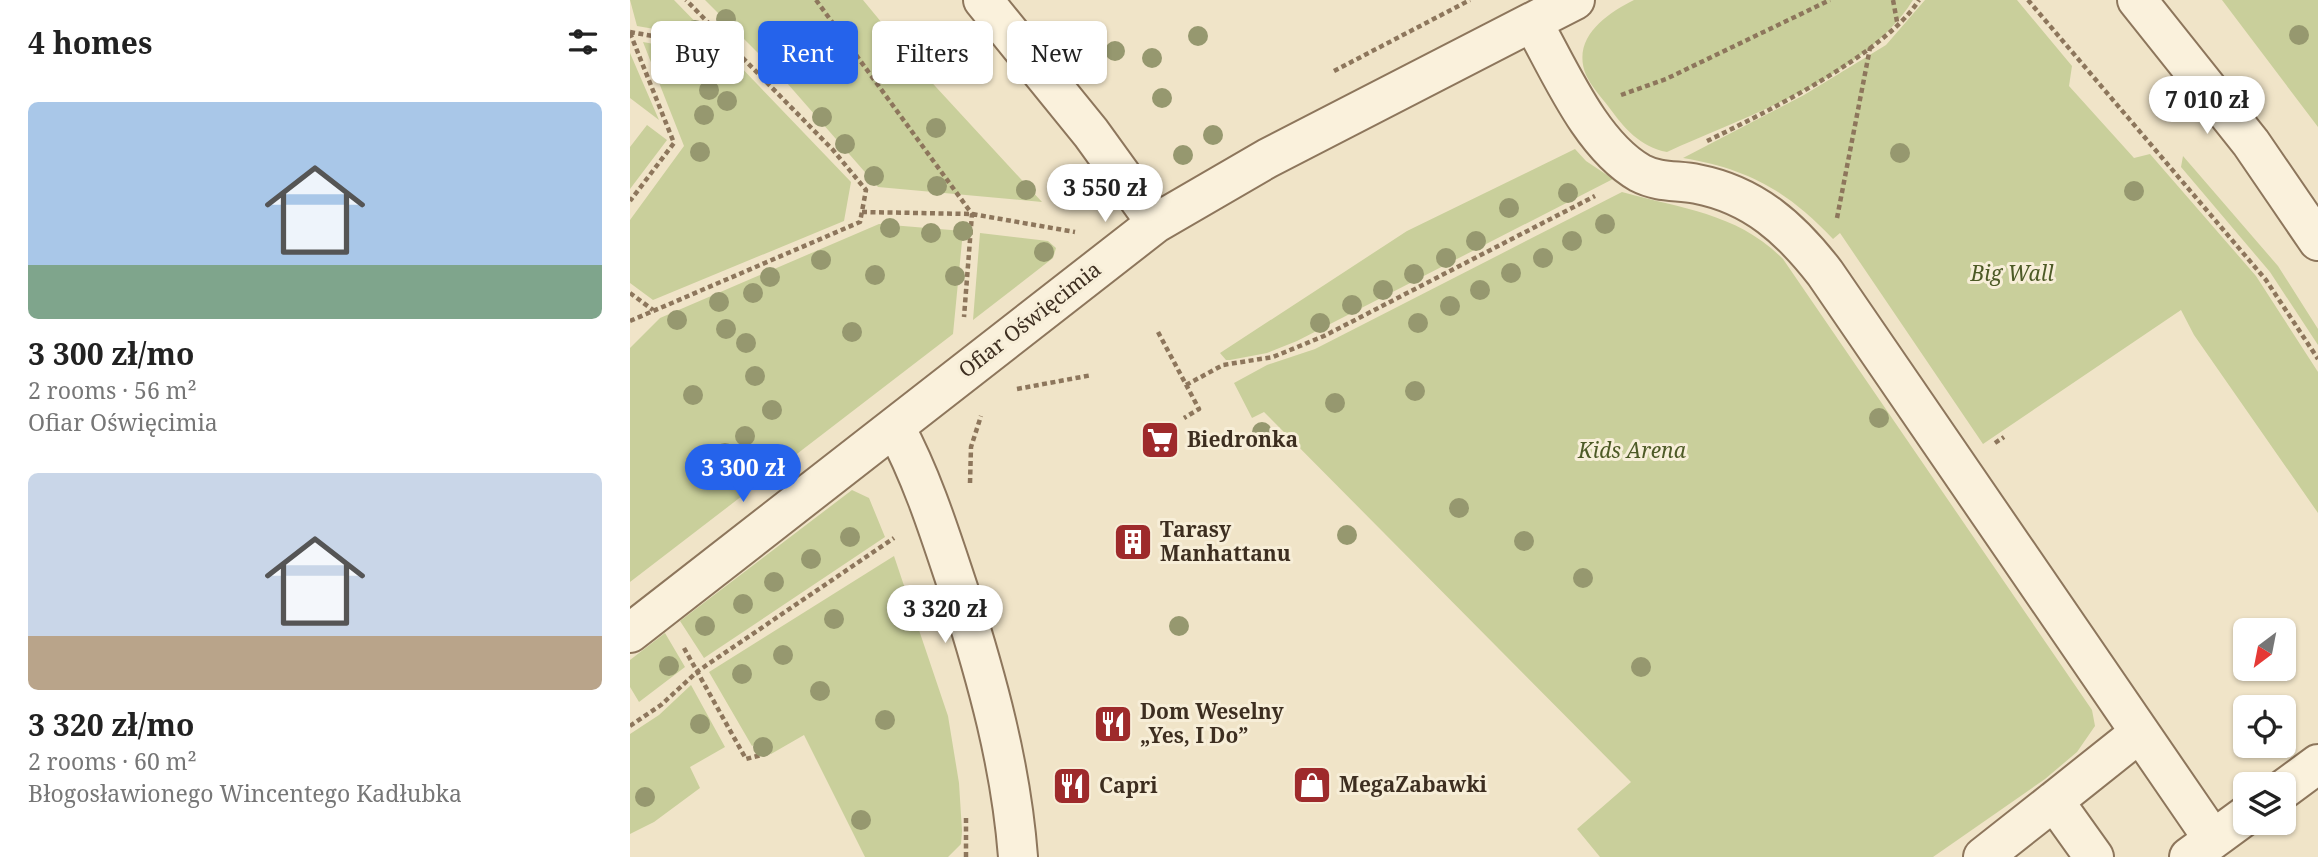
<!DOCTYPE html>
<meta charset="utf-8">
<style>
body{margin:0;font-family:"Noto Serif",serif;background:#f2f2f2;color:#222;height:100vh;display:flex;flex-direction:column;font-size:26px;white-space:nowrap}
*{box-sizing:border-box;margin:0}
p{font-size:23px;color:#767676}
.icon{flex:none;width:38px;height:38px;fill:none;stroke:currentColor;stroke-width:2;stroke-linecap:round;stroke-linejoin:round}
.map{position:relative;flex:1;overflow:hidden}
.details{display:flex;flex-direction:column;background:#fff;width:630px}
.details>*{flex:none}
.hud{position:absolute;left:21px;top:21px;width:665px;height:63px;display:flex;gap:14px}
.needle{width:46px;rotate:212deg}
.controls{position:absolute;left:1603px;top:618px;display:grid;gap:14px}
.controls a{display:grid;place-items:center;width:63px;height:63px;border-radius:10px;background:#fff;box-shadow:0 2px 5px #0004;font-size:35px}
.price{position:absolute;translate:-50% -60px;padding:0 16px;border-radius:24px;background:#fff;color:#222;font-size:23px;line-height:46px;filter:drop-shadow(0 2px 4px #0008)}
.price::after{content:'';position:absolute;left:50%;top:42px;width:21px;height:16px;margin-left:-10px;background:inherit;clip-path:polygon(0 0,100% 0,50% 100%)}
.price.on{background:#2563eb;color:#fff}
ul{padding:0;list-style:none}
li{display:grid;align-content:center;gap:14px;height:371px;padding:0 28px}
li span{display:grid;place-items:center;height:217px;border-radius:10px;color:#555}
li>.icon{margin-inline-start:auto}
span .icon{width:126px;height:126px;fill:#fffc;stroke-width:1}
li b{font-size:30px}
h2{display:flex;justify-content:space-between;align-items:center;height:84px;padding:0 28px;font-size:30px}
.chip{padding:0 24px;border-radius:10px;background:#fff;box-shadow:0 2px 5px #0004;font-size:24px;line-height:63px}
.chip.on{background:#2563eb;color:#fff}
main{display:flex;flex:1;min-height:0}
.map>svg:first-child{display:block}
</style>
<main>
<section class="details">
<h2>4 homes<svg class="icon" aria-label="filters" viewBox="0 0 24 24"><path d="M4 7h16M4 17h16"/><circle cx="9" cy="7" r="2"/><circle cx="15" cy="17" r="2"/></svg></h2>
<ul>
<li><span style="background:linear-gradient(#a9c7e8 75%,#7fa58c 0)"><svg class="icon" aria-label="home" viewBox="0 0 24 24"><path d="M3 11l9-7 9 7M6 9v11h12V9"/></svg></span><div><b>3 300 zł/mo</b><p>2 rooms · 56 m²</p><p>Ofiar Oświęcimia</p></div></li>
<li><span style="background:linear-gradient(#c9d6e8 75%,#b9a48a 0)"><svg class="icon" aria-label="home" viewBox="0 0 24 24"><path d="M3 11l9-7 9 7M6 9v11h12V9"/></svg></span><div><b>3 320 zł/mo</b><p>2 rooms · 60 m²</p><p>Błogosławionego Wincentego Kadłubka</p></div></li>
</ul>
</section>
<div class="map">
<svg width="1688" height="857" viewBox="0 0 1688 857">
<rect width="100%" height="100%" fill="#f0e4c8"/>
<path fill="#c9cf9b" d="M 0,0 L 44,0 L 82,39 L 7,26 Z
M 75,0 L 233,0 L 294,74 L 412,202 L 248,187 L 150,75 Z
M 1004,0 L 1283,0 C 1234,78 1118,115 1037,152 C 1010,147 994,128 978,106 C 971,97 961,86 956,75 C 941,38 976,14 1004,0 Z
M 1295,0 L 1387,0 L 1442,66 L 1439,86 L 1504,158 L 1520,154 L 1626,276 L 1688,372 L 1688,513 L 1564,335 L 1551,310 L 1353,444 L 1210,233 L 1203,239 C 1157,191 1119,169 1053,158 L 1174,95 L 1256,45 Z
M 1592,0 L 1688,0 L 1688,127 Z
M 13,42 L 102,58 L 221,182 L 214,221 L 23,300 L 0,283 L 0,220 L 54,146 Z
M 0,53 L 29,120 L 0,98 Z
M 17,125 L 37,140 L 0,189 L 0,147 Z
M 945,149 L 956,161 L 983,179 L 667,341 L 637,353 L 600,360 L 596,360 L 590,353 L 777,231 Z
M 1553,156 L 1648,266 L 1688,329 L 1688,345 L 1640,272 L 1551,167 Z
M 992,192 C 1053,209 1107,213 1153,259 L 1462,710 L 1465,726 L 1447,752 L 1415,779 L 1303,857 L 970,857 L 947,829 L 1001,782 L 634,412 L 622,418 L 604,383 L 637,365 L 685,349 Z
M 249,224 L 333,231 L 323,334 L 0,582 L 0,348 L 30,318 Z
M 350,233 L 418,241 L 426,248 L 423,258 L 343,320 Z
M 222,490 L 239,498 L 255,537 L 74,658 L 50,621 Z
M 264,556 L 318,716 L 329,783 L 332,831 L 331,844 L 318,857 L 235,857 L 174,735 L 141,754 L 133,740 L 122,746 L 79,672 Z
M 35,633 L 55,667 L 9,702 L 0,687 L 0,660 Z
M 61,685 L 95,747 L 60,767 L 70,788 L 24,822 L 0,834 L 0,734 L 29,715 Z"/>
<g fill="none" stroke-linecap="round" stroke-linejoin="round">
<g stroke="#8d765c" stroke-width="42">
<path id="minor" d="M 353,0 L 461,133 L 526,223
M 1507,0 L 1621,143 L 1688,241
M 903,23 C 930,71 961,145 1010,173 C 1029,183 1048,180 1067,184 C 1124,195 1161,229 1195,273 L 1583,839
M 265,427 C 293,479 310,534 329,591 C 357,679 381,765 388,857
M 0,633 L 526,223 L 638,158 L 945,0
M 1654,789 L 1688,764
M 1353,857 L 1424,801
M 1464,857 L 1424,801 L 1508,734
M 1559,857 L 1615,816"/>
</g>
<path stroke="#8d765c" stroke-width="4.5" stroke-dasharray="5 3.5" stroke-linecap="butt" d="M 186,0 L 342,214 L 334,317
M 1263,0 L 1268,27
M 1398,0 L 1636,280 L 1688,359
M 0,32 L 108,51
M 0,33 L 44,143 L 0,201
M 704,71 L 840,0
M 991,95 L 1036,79 L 1200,0
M 1077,141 C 1135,113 1256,53 1289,0
M 232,212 L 342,214 L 445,232
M 1207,218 L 1240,48
M 0,293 L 23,310
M 0,321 L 230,222 L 236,190 L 203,150 L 56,0
M 528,332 L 569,409 L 554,418
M 556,385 L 593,365 L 643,357 L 694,336 L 965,196
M 387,389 L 462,375
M 1365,443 L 1374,437
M 340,483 L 341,447 L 351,416
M 54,648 L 116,759 L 135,754
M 0,726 L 31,705 L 68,671 L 264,538
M 336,857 L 336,816"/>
<use href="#minor" stroke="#faf1dc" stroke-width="38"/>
</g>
<g fill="#96986f">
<circle cx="96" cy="19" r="10"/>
<circle cx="65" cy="30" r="10"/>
<circle cx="1669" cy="35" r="10"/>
<circle cx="568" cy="36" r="10"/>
<circle cx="282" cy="48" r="10"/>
<circle cx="485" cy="51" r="10"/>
<circle cx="522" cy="58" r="10"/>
<circle cx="88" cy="68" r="10"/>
<circle cx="79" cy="90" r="10"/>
<circle cx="532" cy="98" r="10"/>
<circle cx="97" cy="101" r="10"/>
<circle cx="74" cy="115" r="10"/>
<circle cx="192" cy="117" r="10"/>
<circle cx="306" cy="128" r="10"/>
<circle cx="583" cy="135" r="10"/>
<circle cx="215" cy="144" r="10"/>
<circle cx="70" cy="152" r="10"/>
<circle cx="1270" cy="153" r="10"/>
<circle cx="553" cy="155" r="10"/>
<circle cx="244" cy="176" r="10"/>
<circle cx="307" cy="186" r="10"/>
<circle cx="396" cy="190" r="10"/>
<circle cx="1504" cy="191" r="10"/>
<circle cx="938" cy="193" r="10"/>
<circle cx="879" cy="208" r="10"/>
<circle cx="975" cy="224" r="10"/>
<circle cx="260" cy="228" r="10"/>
<circle cx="333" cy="231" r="10"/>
<circle cx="301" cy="233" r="10"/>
<circle cx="846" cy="241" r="10"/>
<circle cx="942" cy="241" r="10"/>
<circle cx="414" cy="252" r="10"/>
<circle cx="816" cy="258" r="10"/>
<circle cx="913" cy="258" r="10"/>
<circle cx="191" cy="260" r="10"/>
<circle cx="881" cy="273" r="10"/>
<circle cx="784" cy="274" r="10"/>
<circle cx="245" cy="275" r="10"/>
<circle cx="325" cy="276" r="10"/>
<circle cx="140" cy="277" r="10"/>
<circle cx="753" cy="290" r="10"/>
<circle cx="850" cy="290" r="10"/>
<circle cx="123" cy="293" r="10"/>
<circle cx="89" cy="302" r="10"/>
<circle cx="722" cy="305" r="10"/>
<circle cx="820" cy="306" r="10"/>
<circle cx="47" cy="320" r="10"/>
<circle cx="690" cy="323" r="10"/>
<circle cx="788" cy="323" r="10"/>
<circle cx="96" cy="329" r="10"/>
<circle cx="222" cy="332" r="10"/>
<circle cx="116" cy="343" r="10"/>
<circle cx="125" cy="376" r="10"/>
<circle cx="785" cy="391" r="10"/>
<circle cx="63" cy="395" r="10"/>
<circle cx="705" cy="403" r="10"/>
<circle cx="142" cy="410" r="10"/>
<circle cx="1249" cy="418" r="10"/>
<circle cx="632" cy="432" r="10"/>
<circle cx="115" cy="436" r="10"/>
<circle cx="95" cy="453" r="10"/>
<circle cx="829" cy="508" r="10"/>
<circle cx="717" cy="535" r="10"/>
<circle cx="220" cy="537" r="10"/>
<circle cx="894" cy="541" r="10"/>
<circle cx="181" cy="559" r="10"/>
<circle cx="953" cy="578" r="10"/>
<circle cx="144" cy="582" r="10"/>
<circle cx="113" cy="604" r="10"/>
<circle cx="204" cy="619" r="10"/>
<circle cx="75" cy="626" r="10"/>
<circle cx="549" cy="626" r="10"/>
<circle cx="153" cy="655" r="10"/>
<circle cx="39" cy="666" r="10"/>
<circle cx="1011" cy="667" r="10"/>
<circle cx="112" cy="674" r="10"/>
<circle cx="190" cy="691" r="10"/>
<circle cx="255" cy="720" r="10"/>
<circle cx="70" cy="724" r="10"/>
<circle cx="133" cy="747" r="10"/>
<circle cx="15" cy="797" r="10"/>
<circle cx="231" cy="820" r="10"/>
</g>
<defs>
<g id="supermarket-square" transform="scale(2.0125)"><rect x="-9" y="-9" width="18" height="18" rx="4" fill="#9e2a2b" stroke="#f7eed8"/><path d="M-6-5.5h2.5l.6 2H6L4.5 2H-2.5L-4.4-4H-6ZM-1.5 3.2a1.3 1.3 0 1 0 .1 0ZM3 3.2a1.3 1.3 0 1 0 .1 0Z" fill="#fff"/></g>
<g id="building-square" transform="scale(2.0125)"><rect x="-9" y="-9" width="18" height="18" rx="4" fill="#9e2a2b" stroke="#f7eed8"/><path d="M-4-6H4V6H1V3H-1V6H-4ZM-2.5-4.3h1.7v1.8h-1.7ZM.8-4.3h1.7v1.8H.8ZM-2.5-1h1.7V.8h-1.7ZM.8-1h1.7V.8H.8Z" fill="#fff"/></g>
<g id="restaurant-square" transform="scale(2.0125)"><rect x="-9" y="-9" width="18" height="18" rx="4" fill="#9e2a2b" stroke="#f7eed8"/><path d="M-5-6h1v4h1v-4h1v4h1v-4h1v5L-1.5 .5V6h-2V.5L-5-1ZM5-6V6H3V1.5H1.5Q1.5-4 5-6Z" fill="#fff"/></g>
<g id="shop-square" transform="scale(2.0125)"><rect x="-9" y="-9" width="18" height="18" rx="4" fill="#9e2a2b" stroke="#f7eed8"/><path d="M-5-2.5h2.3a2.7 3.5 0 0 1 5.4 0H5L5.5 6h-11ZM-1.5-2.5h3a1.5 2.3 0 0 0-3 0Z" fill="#fff"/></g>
</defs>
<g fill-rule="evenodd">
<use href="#supermarket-square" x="530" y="440"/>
<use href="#building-square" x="503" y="542"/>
<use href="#restaurant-square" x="483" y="724"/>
<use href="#shop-square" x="682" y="785"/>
<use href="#restaurant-square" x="442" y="786"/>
</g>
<g text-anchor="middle" stroke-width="6" stroke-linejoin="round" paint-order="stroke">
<g font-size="21" font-style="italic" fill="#4d5a26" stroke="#f7eed8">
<text x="1382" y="281">Big Wall</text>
<text x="1002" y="458">Kids Arena</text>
</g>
<g font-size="21" fill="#3d2e20" stroke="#f7eed8">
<text transform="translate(400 320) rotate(-38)" y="7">Ofiar Oświęcimia</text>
</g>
<g font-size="21" font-weight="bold" fill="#3d2e20" stroke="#f7eed8" text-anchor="start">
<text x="557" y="447">Biedronka</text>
<text x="530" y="537">Tarasy<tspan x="530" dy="24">Manhattanu</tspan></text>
<text x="510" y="719">Dom Weselny<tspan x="510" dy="24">„Yes, I Do”</tspan></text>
<text x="709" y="792">MegaZabawki</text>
<text x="469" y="793">Capri</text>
</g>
</g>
</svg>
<div class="controls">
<a><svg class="needle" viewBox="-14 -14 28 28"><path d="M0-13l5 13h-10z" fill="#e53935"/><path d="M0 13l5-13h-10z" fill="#767676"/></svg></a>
<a><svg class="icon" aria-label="locate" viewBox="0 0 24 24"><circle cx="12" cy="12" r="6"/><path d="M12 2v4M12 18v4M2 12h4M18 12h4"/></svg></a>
<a><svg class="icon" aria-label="layers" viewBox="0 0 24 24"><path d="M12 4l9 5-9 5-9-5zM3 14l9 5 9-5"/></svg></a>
</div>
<b class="price" style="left:1577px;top:136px">7 010 zł</b>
<b class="price" style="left:475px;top:224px">3 550 zł</b>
<b class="price on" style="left:113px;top:504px">3 300 zł</b>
<b class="price" style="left:315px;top:645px">3 320 zł</b>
<div class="hud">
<a class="chip">Buy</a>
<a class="chip on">Rent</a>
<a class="chip">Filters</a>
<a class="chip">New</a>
</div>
</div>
</main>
